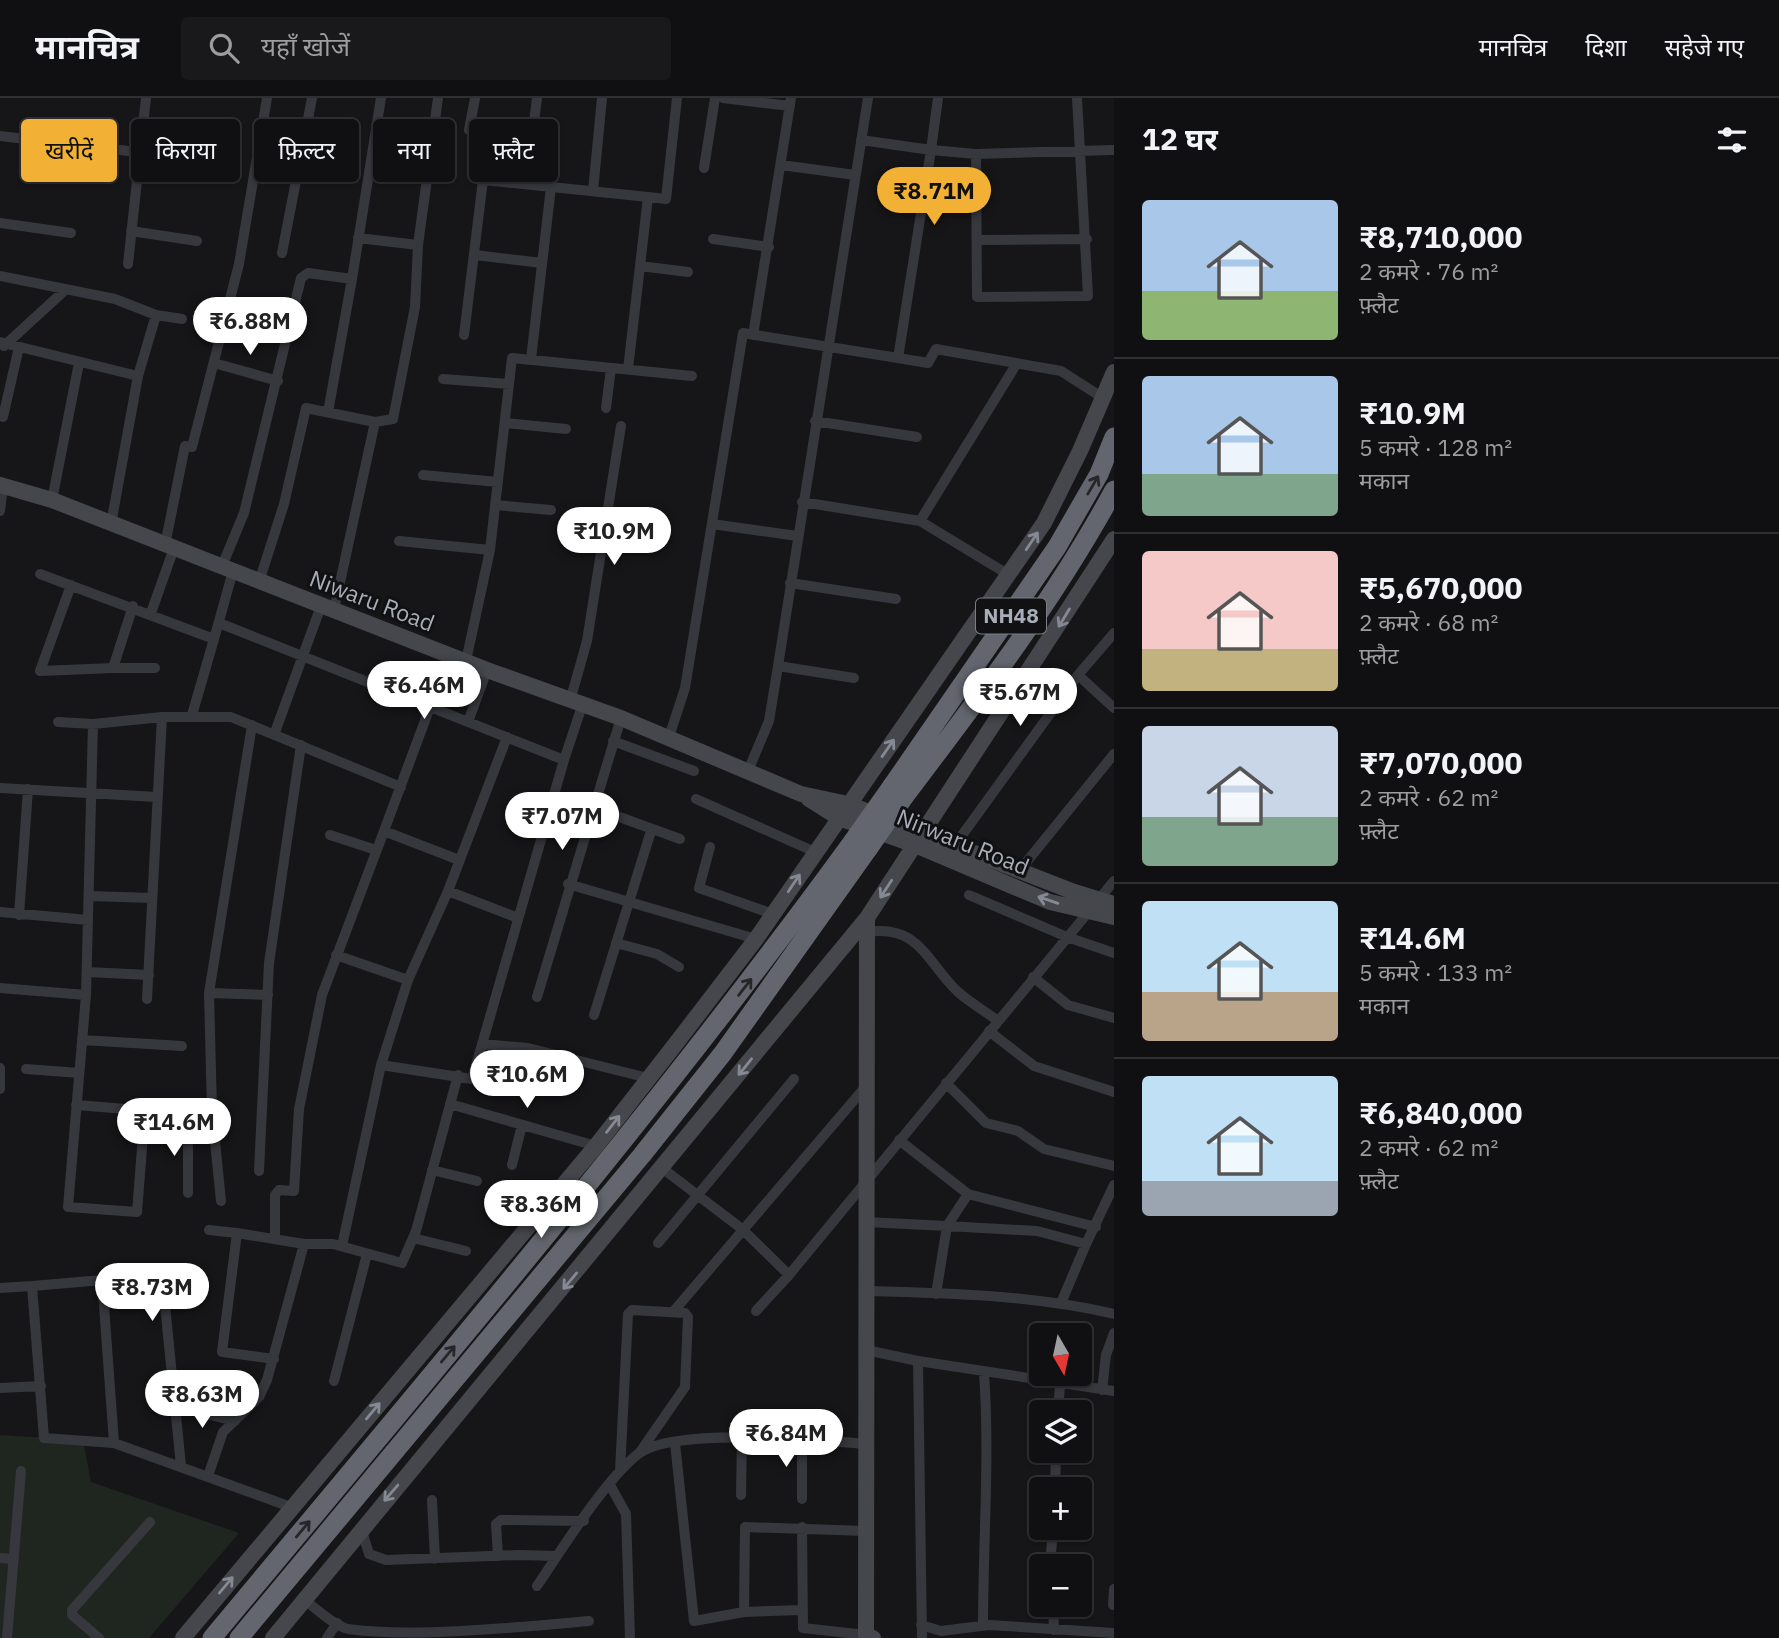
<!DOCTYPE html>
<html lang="hi">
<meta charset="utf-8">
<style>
body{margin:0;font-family:"IBM Plex Sans","Noto Sans Devanagari",sans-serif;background:#19191b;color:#f1f3f6;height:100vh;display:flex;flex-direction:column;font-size:26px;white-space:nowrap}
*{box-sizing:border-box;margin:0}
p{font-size:23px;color:#9c9d9f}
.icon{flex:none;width:38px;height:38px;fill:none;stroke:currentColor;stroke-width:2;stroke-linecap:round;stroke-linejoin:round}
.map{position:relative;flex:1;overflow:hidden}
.sheet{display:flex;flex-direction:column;background:#101012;width:665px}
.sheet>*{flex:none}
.banner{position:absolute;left:21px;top:21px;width:665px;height:63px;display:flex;gap:14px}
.needle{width:46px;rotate:171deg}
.tools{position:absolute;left:1029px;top:1225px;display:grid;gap:14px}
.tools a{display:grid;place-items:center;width:63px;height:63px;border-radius:7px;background:#101012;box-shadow:0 2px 5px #0004,0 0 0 2px #303032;font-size:35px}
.price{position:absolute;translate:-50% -60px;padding:0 16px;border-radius:24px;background:#fff;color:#222;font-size:23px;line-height:46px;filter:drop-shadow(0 2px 4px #0008)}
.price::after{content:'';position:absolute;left:50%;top:42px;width:21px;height:16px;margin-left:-10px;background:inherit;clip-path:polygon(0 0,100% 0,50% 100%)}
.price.current{background:#f2b134;color:#111}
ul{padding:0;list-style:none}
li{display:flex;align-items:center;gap:21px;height:175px;padding:0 28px}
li+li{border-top:2px solid #303032}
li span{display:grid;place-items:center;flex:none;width:196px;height:140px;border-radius:7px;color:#555}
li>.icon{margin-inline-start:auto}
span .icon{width:84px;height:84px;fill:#fffc;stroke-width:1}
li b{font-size:30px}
h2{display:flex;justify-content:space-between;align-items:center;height:84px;padding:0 28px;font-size:30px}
.chip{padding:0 24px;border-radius:7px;background:#101012;box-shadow:0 2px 5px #0004,0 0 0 2px #303032;font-size:24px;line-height:63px}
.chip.current{background:#f2b134;color:#111}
header{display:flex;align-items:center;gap:42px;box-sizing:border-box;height:98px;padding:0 35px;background:#101012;border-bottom:2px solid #303032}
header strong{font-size:33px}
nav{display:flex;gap:38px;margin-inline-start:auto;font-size:24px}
.search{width:490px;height:63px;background:#19191b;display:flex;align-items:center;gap:18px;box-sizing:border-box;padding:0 24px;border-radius:7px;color:#9c9d9f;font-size:26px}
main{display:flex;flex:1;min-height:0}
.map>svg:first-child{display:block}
</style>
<header>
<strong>मानचित्र</strong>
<div class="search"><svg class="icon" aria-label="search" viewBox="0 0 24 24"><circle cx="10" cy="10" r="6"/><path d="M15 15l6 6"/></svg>यहाँ खोजें</div>
<nav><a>मानचित्र</a><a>दिशा</a><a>सहेजे गए</a></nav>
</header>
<main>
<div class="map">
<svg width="1114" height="1540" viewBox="0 0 1114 1540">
<rect width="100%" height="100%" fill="#161618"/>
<path fill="#1e261f" d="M 0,1337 L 83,1342 L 91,1384 L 239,1435 L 149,1540 L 0,1540 Z"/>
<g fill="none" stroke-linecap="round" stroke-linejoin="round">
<path stroke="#37383d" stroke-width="10" d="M 475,0 L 469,32 L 532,40 L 537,0
M 723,0 L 790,8
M 0,38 L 214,63
M 861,42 L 931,52 L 938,0
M 976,56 L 977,199 L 1088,198 L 1077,0
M 781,67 L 855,77
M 704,70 L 715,0
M 524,86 L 527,39
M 593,93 L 602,0
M 648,99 L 666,101 L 677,0
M 0,125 L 71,135
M 131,133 L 197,143
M 358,140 L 418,147
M 713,141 L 769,149
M 977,142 L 1087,141
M 282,155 L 312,0
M 475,157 L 542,165
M 128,166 L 146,0
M 640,168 L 688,174
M 0,178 L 115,201 L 156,217 L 138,278 L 0,244
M 156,217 L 182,221
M 464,237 L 483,82 L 648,99 L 628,271
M 753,237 L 791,0
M 4,248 L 64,193
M 898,260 L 928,265 L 936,251 L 1061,273 L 1103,300
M 531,261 L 551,89
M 214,265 L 278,283
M 443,281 L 509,286
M 606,310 L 611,270
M 328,314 L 352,181
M 3,319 L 19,249
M 815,323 L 917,339
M 375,324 L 393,321 L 415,209 L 418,147 L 438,0
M 505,325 L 566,331
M 423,377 L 498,384
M 52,402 L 79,265
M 802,404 L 920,423 L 1017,265
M 495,407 L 551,412
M 0,413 L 3,388
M 920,423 L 1009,477
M 111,426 L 138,278
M 712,426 L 797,438
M 399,443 L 490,452
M 165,447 L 185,348 L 192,349 L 239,166 L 267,0
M 222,468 L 244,415 L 301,180 L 308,175 L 352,181 L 381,0
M 40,476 L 214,541 L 233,473
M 259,484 L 284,406 L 306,310 L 375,324 L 334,512
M 790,485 L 896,501
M 71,487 L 40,573 L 113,570 L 133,508
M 151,515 L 174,450
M 219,525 L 564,662 L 582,608
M 466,563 L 490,452 L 512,260 L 692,278
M 778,568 L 854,580
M 113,570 L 155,570
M 1078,577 L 1114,610
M 570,603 L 587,543 L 621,328
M 192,617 L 214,541
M 58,624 L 93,626 L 162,619 L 231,619 L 401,689
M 468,624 L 487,572
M 93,626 L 86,897 L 68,1109 L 137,1114 L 145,1012
M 252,627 L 209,895 L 268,897
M 274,637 L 321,508
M 669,639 L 685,590 L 743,235 L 898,260 L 931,52 L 976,56 L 1114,52
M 613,643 L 694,673
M 748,673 L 769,623 L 778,568 L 868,0
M 0,690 L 157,699
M 696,701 L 815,754
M 592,709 L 680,741
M 384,733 L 430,609
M 330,737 L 376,752
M 955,747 L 1078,577 L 1114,535
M 710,749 L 699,790 L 773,816
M 1020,772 L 1114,656
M 568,786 L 756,841
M 448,793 L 518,820
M 969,797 L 1067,839 L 1114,855
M 89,798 L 152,800
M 0,814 L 88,822
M 19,817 L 28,691
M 867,834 C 919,826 926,863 957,893 C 969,904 985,913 998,923
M 616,845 L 657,856 L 679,869
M 336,857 L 408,882
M 87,874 L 149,877
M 1033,879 L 1068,907 L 1114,920
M 0,890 L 86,897
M 209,895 L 212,1013 L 221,1103
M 537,899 L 621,620
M 147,901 L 162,619
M 594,917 L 651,733
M 989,933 L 1034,968 L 1114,994
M 82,942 L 182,948
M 482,946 L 528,950 L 648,980
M 381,967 L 472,981 L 564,662
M 0,970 L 0,991
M 26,971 L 79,975
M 946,985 L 986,1025 L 1018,1033 L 1044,1051 L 1114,1068
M 450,1006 L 596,1048
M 76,1007 L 188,1016 L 188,1095
M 899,1042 L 968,1096 L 1096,1129
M 512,1067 L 522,1027
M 662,1070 L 742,1131 L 789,1177 L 1114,783
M 432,1072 L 477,1083
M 259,1073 L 269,865 L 301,647
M 866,1124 L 947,1128 L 968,1096
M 209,1132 L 237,1135
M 275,1140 L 275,1097 L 279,1092 L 294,1093 L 299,1011 L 322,897 L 384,733 L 459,762
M 413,1140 L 466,1153
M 658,1145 L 794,981
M 342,1148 L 381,967 L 408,882 L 448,793 L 507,639
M 102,1180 L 114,1345
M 32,1188 L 162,1177 L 181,1368
M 0,1190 L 32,1188 L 44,1340 L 114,1345 L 291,1409
M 866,1193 C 949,1195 1033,1197 1114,1216
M 936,1196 L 947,1128 L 1037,1133 L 1086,1146 L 1114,1087
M 1061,1205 L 1086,1146
M 756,1213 L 789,1177
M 673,1214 L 867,987
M 866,1252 L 918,1263 L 922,1540
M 274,1261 L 222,1254 L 237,1135 L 304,1146 L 333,1146 L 402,1165 L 416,1133 L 458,977
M 918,1263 L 1114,1293
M 334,1283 L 367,1156
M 0,1290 L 41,1288
M 1102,1292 L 1106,1257 L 1114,1235
M 176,1309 L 235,1323
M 1058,1314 L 1060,1287
M 675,1345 L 694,1523 L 744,1514 L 801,1512
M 620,1373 L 628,1216 L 632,1212 L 685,1215 L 688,1219 L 685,1289 L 640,1354
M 208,1378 L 223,1334 L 259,1299 L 267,1282 L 304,1146
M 610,1387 L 626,1416 L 630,1540
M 1055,1391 L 1056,1353
M 741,1397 L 742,1339
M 802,1401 L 802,1341
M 432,1402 L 435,1461
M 802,1429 L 803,1530 L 866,1537 L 866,1540
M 361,1430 L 369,1456 L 386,1462 L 519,1457 L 557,1458
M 498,1458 L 496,1426 L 501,1422 L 584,1423
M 0,1460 L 14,1461
M 1050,1468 L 1053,1430
M 537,1488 C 562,1451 605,1382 638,1356 C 673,1329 820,1342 866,1346
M 303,1501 C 316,1510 333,1527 348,1531 C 412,1540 521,1529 589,1523
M 1053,1507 L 1054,1532
M 1113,1507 L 1114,1491
M 744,1514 L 745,1429 L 866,1433
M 921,1527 L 941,1533 L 989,1527 L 1114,1535
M 983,1528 C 983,1443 990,1359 984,1275
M 7,1540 L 21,1373
M 99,1540 L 72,1517 L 72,1512 L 150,1424
M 327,1540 L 337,1525"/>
<path stroke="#45474d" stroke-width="16" d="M 0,387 L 52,402 L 487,572 L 621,620 L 801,696 L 848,706 L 1074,794 L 1114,806
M 809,701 L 839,720 L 915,747 L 1050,804 L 1114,819
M 867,820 L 866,1537 L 873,1540
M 183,1540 L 596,1048 L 674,948 L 756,841 L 1044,425 L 1080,353 L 1114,274
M 273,1540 L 867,820 L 1114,441"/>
<path stroke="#63666e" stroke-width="19" d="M 892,688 L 1057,449 L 1099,376 L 1114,339
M 904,699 C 979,600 1055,501 1114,392
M 212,1540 C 430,1278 652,1019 853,743
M 239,1540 L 642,1057 L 723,955 L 868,751"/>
<path stroke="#63666e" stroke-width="19" d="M 853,743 L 892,688
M 868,751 L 904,699"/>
</g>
<defs><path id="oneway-shaft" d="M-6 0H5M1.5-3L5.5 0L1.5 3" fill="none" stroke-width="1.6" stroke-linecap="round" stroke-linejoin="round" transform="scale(1.75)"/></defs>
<g stroke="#26262a">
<use href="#oneway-shaft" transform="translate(1093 387) rotate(-60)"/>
<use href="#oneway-shaft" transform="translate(745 889) rotate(-52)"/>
<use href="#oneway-shaft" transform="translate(448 1256) rotate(-50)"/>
<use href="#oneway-shaft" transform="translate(303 1431) rotate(-50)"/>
</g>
<g stroke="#858993">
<use href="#oneway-shaft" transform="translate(1032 443) rotate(-56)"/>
<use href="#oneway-shaft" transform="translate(1064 520) rotate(121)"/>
<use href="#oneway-shaft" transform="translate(888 650) rotate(-55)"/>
<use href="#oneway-shaft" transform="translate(794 785) rotate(-56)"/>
<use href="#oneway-shaft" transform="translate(886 791) rotate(123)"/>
<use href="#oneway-shaft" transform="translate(1048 802) rotate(-161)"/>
<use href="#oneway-shaft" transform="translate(745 969) rotate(129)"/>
<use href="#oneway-shaft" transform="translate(613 1026) rotate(-52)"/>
<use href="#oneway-shaft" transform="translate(570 1183) rotate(130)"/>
<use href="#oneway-shaft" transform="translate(373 1313) rotate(-50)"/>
<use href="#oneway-shaft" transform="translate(391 1395) rotate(131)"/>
<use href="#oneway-shaft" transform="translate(226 1487) rotate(-50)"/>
</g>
<g text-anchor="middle" stroke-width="6" stroke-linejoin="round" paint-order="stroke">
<rect fill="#111113" stroke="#7b7e86" stroke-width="2" x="976" y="500.5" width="70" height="35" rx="5"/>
<g font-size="21" font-weight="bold" fill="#a8adb8">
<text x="1011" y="525">NH48</text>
</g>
<g font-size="23" fill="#a8adb8" stroke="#111113">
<text transform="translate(372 503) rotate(21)" y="8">Niwaru Road</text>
<text transform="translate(963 744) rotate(22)" y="8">Nirwaru Road</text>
</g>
</g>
</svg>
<div class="tools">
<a><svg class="needle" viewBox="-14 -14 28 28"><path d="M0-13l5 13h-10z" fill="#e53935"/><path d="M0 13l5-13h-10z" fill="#9c9d9f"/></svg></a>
<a><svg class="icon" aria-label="layers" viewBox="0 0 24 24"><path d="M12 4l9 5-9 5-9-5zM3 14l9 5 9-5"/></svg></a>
<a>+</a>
<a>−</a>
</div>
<b class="price current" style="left:934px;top:129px">₹8.71M</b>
<b class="price" style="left:250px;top:259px">₹6.88M</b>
<b class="price" style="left:614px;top:469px">₹10.9M</b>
<b class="price" style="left:424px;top:623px">₹6.46M</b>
<b class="price" style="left:1020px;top:630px">₹5.67M</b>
<b class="price" style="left:562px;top:754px">₹7.07M</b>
<b class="price" style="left:527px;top:1012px">₹10.6M</b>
<b class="price" style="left:174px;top:1060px">₹14.6M</b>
<b class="price" style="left:541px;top:1142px">₹8.36M</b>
<b class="price" style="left:152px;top:1225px">₹8.73M</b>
<b class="price" style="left:202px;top:1332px">₹8.63M</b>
<b class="price" style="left:786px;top:1371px">₹6.84M</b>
<div class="banner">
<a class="chip current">खरीदें</a>
<a class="chip">किराया</a>
<a class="chip">फ़िल्टर</a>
<a class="chip">नया</a>
<a class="chip">फ़्लैट</a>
</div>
</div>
<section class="sheet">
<h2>12 घर<svg class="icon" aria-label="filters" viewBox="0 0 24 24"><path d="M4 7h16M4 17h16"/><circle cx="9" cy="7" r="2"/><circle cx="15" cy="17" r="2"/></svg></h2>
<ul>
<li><span style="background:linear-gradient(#a9c7e8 65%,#8fb573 0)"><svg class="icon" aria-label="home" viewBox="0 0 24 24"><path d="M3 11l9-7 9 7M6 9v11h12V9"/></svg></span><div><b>₹8,710,000</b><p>2 कमरे · 76 m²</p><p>फ़्लैट</p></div></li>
<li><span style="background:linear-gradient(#a9c7e8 70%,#7fa58c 0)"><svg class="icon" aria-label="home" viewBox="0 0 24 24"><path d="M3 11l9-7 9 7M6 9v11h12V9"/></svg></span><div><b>₹10.9M</b><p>5 कमरे · 128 m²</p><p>मकान</p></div></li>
<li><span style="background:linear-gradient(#f6c9c9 70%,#c2b280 0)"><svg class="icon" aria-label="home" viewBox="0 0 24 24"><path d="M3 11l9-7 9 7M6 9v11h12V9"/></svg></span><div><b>₹5,670,000</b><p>2 कमरे · 68 m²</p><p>फ़्लैट</p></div></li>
<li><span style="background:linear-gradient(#c9d6e8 65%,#7fa58c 0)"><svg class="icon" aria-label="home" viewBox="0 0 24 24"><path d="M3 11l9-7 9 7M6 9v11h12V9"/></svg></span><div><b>₹7,070,000</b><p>2 कमरे · 62 m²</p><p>फ़्लैट</p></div></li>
<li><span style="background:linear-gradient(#bfe0f5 65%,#b9a48a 0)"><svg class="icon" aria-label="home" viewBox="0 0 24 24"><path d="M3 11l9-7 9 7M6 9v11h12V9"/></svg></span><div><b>₹14.6M</b><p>5 कमरे · 133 m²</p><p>मकान</p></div></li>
<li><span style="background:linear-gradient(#bfe0f5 75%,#9aa5b1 0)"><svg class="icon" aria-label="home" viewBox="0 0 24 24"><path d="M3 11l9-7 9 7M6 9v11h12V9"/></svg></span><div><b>₹6,840,000</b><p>2 कमरे · 62 m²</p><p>फ़्लैट</p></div></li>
</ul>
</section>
</main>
